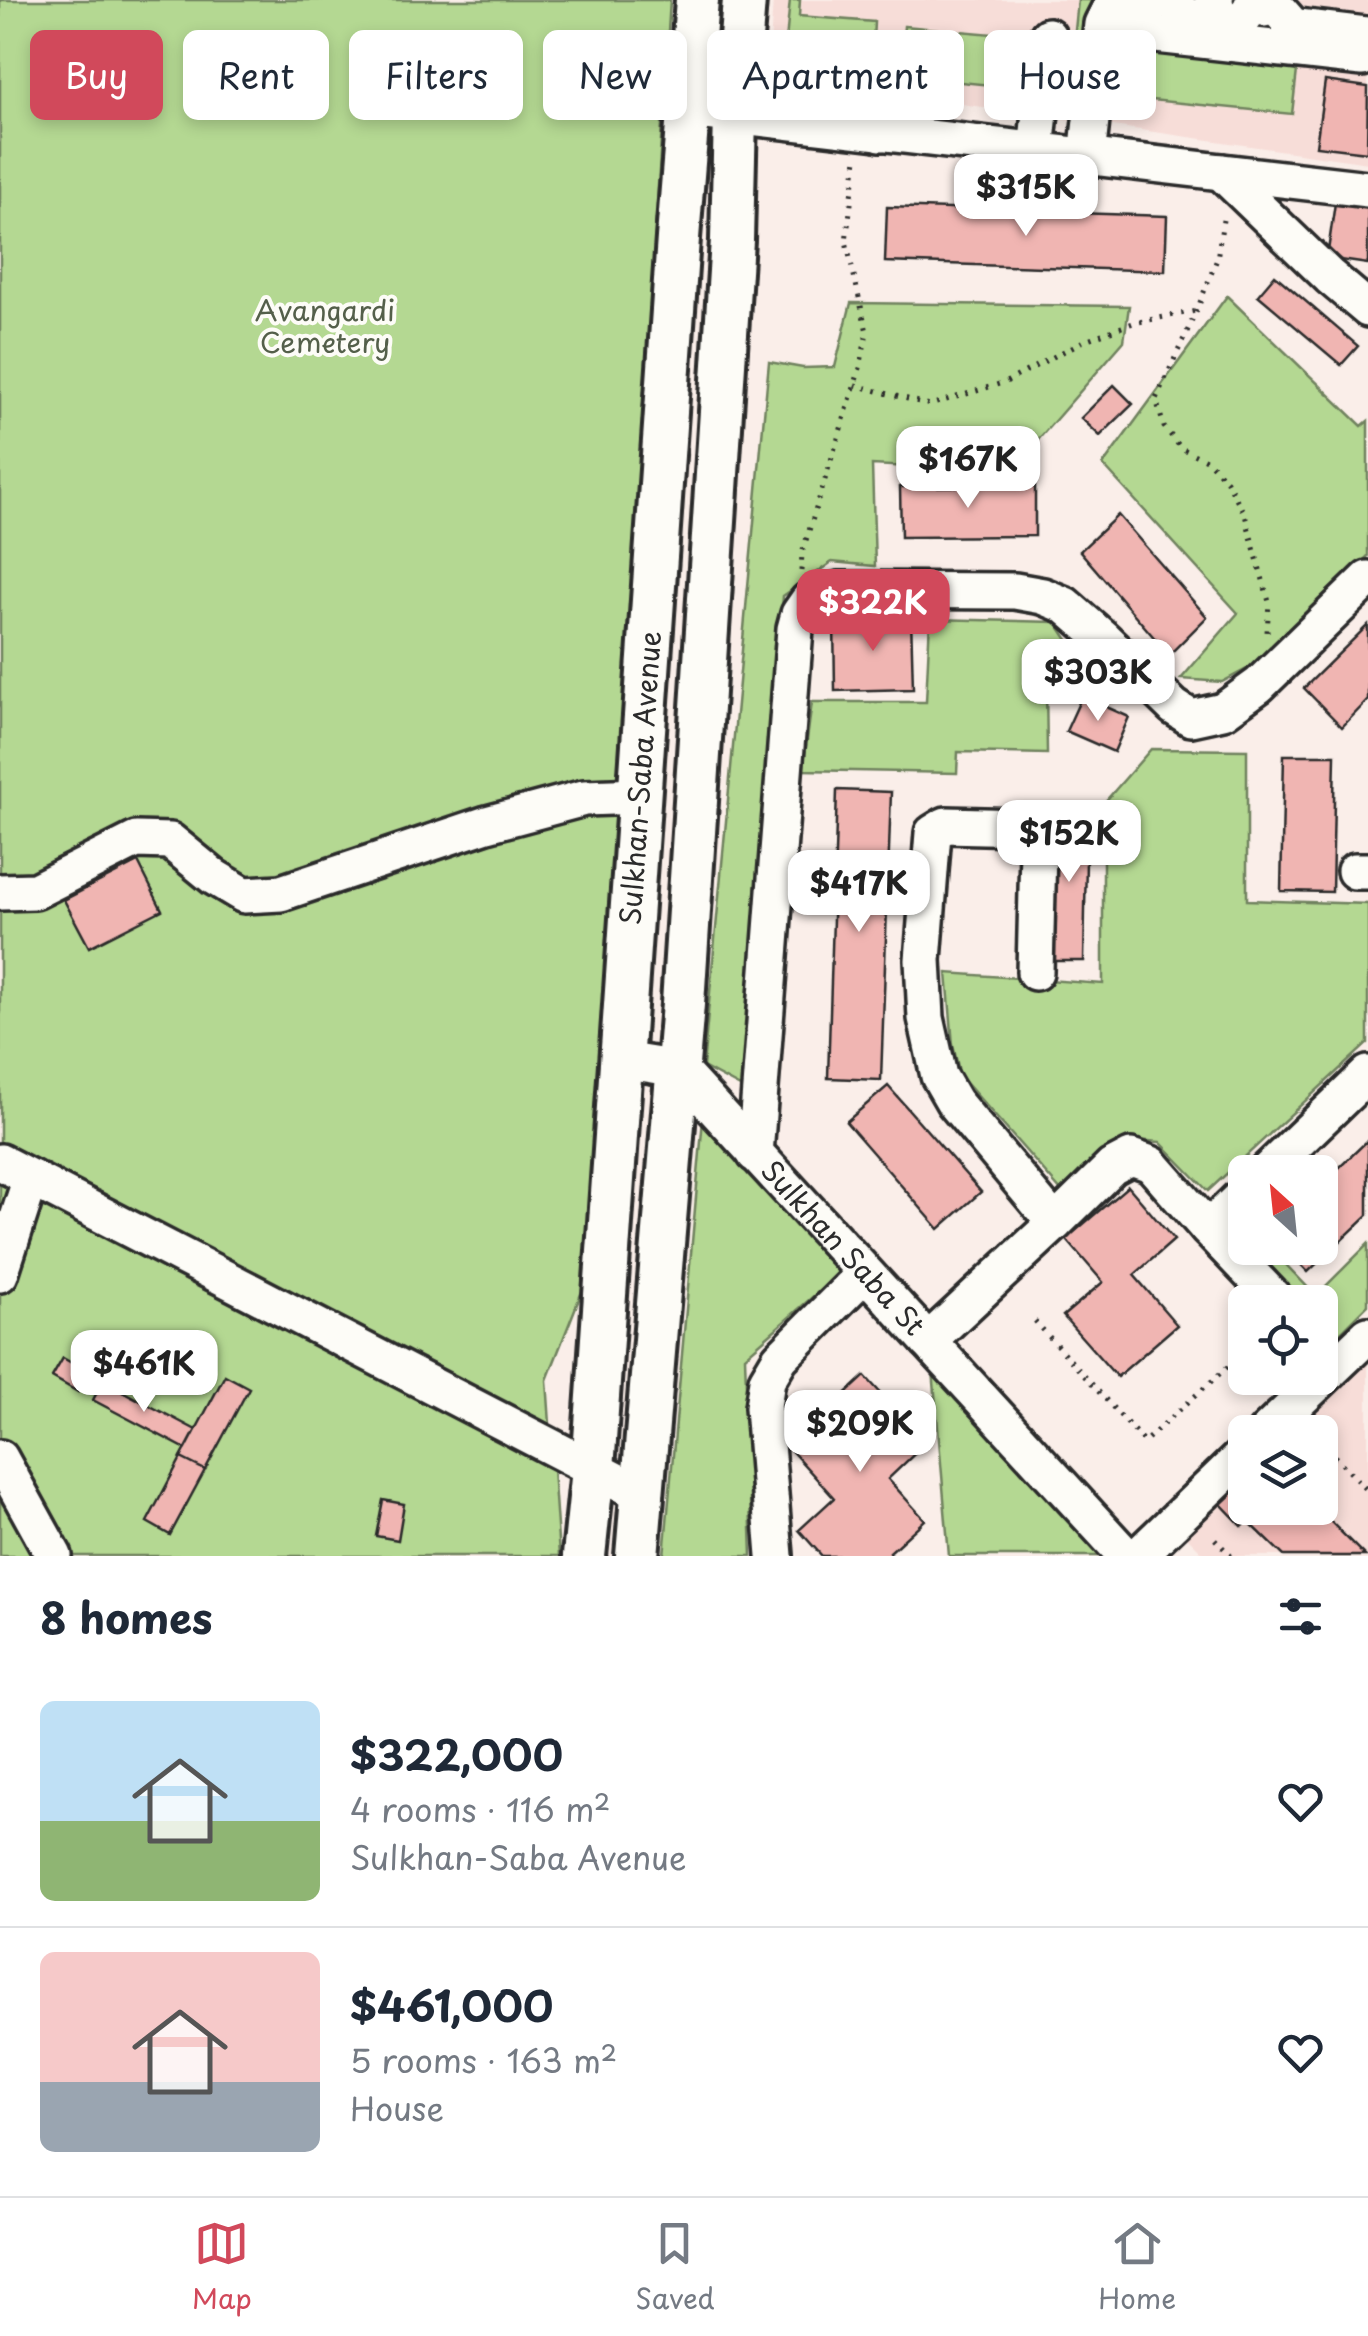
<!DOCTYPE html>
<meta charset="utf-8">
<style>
body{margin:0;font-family:"Playpen Sans",sans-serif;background:#f2f2f3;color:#1f2937;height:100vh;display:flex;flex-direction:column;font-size:38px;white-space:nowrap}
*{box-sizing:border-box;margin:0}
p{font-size:32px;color:#747a83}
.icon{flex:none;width:55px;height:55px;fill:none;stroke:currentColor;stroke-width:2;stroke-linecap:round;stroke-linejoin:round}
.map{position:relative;height:1556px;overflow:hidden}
.drawer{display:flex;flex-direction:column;background:#fff;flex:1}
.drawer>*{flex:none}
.hud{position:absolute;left:30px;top:30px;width:1310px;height:90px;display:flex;gap:20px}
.needle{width:65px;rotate:333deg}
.fabs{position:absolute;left:1228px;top:1155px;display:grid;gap:20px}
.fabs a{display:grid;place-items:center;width:110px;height:110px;border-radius:15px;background:#fff;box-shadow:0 5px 15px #0003;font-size:50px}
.price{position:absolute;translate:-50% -85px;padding:0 22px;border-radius:20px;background:#fff;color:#222;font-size:32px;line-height:65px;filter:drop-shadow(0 2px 5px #0008)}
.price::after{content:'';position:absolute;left:50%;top:60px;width:30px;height:22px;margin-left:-15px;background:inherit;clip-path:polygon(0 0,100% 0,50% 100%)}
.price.selected{background:#d1495b;color:#fff}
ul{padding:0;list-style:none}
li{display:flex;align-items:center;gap:30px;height:250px;padding:0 40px}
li+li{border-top:2px solid #e0e1e3}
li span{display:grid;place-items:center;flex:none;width:280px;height:200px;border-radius:15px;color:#555}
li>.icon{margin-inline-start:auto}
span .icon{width:120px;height:120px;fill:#fffc;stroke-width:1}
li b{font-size:42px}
h2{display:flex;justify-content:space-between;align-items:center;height:120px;padding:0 40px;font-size:42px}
.chip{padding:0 35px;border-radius:15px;background:#fff;box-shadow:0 5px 15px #0003;font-size:35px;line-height:90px}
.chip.selected{background:#d1495b;color:#fff}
.menu{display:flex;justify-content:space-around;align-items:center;height:140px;border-top:2px solid #e0e1e3;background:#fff;font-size:28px;color:#747a83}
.menu a{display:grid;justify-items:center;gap:5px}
.menu .selected{color:#d1495b}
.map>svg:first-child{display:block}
</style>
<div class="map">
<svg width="1368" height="1556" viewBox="0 0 1368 1556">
<rect width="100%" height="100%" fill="#faeee9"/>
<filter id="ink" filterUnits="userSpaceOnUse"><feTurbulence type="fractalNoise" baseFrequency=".01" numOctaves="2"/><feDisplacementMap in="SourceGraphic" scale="20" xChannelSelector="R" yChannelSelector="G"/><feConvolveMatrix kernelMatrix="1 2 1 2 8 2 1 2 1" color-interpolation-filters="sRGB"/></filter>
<g filter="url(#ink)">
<path fill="#f7ddd8" d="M 773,0 L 1368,0 L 1368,163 L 768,76 Z
M 1368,1347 L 1368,1556 L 1206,1556 L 1183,1533 L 1245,1471 L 1245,1508 L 1320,1508 L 1320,1432 L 1283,1432 Z"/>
<path fill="#b4d892" stroke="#70825e" stroke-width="2.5" d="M 0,0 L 670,0 L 588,1276 L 547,1380 L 559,1556 L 0,1556 Z
M 790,0 L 800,0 L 799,16 L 874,22 L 872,59 L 785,51 Z
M 1078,0 L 1100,0 L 1096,41 L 1298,62 L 1292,114 L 1069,92 Z
M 904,26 L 1048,39 L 1043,90 L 899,76 Z
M 1227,296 L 1362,426 L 1368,421 L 1368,556 L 1258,663 L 1222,682 L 1181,679 L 1238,613 L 1103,465 Z
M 851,303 L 1129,306 L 1124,341 L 1010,472 L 872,465 L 875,566 L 832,562 L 783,596 L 742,1088 L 703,1067 L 769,362 L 803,368 L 835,367 Z
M 930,619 L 1056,622 L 1079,656 L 1046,684 L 1047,754 L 958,752 L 957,773 L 803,770 L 812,702 L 926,702 Z
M 1151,749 L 1247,750 L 1247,900 L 1368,904 L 1368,1043 L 1208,1191 L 1160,1142 L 1124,1139 L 1062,1192 L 960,1076 L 953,1045 L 947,973 L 1103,984 L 1103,804 Z
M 703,1119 L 841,1272 L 745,1356 L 752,1556 L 664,1556 Z
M 1368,1244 L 1368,1305 L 1331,1342 L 1320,1329 L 1320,1302 L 1296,1302 L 1258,1259 L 1267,1248 L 1270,1248 L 1316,1296 Z
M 933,1370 L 1103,1553 L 1100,1556 L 949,1556 Z"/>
<path fill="#f0b5b2" stroke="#2b2b2b" stroke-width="2.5" d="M 1325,81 L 1368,87 L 1367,152 L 1316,146 Z
M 1336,196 L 1368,200 L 1368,264 L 1327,258 Z
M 887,207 L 1167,216 L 1165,271 L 885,262 Z
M 1275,275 L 1358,346 L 1341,365 L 1258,295 Z
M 1114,385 L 1133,404 L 1100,436 L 1081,418 Z
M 1035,486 L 1035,536 L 901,537 L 900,487 Z
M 1118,515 L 1207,617 L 1169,655 L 1080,551 Z
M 911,616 L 913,689 L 835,691 L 834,618 Z
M 1368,625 L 1368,700 L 1342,727 L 1304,688 Z
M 1082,696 L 1129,717 L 1114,752 L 1066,731 Z
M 1284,755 L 1335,755 L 1332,892 L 1281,891 Z
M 837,790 L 891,792 L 881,1080 L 828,1078 Z
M 1055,807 L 1087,808 L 1084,961 L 1051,961 Z
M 138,862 L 162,910 L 89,947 L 64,900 Z
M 888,1086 L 981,1192 L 939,1229 L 846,1122 Z
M 1368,1140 L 1368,1215 L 1308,1272 L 1285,1248 L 1320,1248 L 1320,1186 Z
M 1128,1186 L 1174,1240 L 1134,1275 L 1177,1325 L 1117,1377 L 1063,1316 L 1103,1282 L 1066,1239 Z
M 63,1358 L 89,1373 L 78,1392 L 52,1377 Z
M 225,1375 L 249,1388 L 205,1470 L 181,1458 Z
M 865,1376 L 926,1443 L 888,1479 L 925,1520 L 890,1552 L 893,1556 L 822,1556 L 799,1530 L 834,1498 L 788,1447 Z
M 103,1381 L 196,1430 L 186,1449 L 93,1400 Z
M 181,1458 L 205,1470 L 170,1535 L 147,1522 Z
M 1245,1481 L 1245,1508 L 1317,1508 L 1365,1556 L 1284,1556 L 1248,1521 L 1242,1526 L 1221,1504 Z
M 383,1500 L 404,1504 L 398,1540 L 376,1536 Z"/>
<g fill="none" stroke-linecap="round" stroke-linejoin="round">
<g stroke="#2b2b2b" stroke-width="42">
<g id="minor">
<path d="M 1112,0 L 1117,22 L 1131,31 L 1138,33 L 1362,58 L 1366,35 L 1298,27 L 1292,25 L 1278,9 L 1253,3 L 1253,0"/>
<path d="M 1126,0 L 1128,15 L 1139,20 L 1146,17 L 1151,0"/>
<path d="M 1175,0 L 1180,12 C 1196,23 1208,17 1215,0"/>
<path d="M 1215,0 L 1215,6 L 1222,17 L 1233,21 L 1245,17 L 1252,6 L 1264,9"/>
<path d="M 689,110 L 1368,189"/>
<path d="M 881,133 L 884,76"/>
<path d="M 1036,151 L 1048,36"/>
<path d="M 1087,156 L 1102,24 L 1112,4"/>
<path d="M 1221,172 L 1330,277 L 1368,309"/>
<path d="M 1355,871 L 1368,871"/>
<path d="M 0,892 L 35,891 L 136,840 L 170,841 L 214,877 L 244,895 L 281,893 L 487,824 L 584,798 L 641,796"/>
<path id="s1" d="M 622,1060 L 678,1069 L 1126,1556"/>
<path d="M 755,1154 L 795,629 L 799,614 L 808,601 L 839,590 L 1015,591 L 1043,596 L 1065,605 L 1104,639 L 1174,707 L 1191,718 L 1223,711 L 1259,685 L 1368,579"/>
<path d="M 0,1162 L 642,1494"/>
<path d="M 1266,1172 L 1368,1074"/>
<path d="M 1055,1223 L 1112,1167 L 1131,1157 L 1151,1164 L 1208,1229 L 1245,1193"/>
<path d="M 1208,1229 L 1278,1302"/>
<path d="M 0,1274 L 31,1178"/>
<path d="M 928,1341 L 1055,1223 L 954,1102 L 939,1076 L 926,1018 L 923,960 L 933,833 L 946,825 L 1022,827 L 1035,832 L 1038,849 L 1035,972"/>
<path d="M 1266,1432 L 1368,1335"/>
<path d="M 0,1458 L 54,1556"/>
<path d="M 775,1556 L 763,1407 L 767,1380 L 780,1358 L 865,1273"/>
<path d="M 1138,1556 L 1245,1453"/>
</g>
</g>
<g stroke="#2b2b2b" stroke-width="50">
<g id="major">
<path id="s2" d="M 584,1556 L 593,1469 L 678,238 L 697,0"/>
<path d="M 637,1556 L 683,1004 L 732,240 L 735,115 L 744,0"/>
</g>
</g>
<path stroke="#2b2b2b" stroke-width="5" stroke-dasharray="2.5 8" stroke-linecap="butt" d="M 1223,220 L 1217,259 L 1197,310 L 1156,399 L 1164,427 L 1181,448 L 1208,461 L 1227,481 L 1245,515 L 1269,602 L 1267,632
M 855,385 L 930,405 L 1006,382 L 1085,340 L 1133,323 L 1196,311
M 801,571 L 802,553 L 860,368 L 867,332 L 846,241 L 857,159
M 1035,1321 L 1144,1442 L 1245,1351
M 1320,1441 L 1368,1491
M 1215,1539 L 1231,1556"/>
<use href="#minor" stroke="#fdfcf7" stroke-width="35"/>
<use href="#major" stroke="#fdfcf7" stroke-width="42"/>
</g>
</g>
<g text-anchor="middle" stroke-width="8" stroke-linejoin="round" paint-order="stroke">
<g font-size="28" fill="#545f4a" stroke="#fdfcf7">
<text x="325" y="321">Avangardi<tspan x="325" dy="32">Cemetery</tspan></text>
</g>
<g font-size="28" fill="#2b2b2b" stroke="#fdfcf7">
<text dy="10" stroke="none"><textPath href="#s2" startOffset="780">Sulkhan-Saba Avenue</textPath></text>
<text dy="10" stroke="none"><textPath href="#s1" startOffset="300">Sulkhan Saba St</textPath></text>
</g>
</g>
</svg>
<div class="fabs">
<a><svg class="needle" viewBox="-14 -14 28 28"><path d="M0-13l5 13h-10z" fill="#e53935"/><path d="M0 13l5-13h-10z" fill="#747a83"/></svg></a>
<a><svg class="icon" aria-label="locate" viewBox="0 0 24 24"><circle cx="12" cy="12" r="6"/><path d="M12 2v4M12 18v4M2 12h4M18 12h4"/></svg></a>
<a><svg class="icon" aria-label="layers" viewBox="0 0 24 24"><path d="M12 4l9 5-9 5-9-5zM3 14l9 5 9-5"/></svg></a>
</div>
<b class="price" style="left:1026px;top:239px">$315K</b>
<b class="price" style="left:968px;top:511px">$167K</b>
<b class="price selected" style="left:873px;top:654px">$322K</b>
<b class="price" style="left:1098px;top:724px">$303K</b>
<b class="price" style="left:1069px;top:885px">$152K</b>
<b class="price" style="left:859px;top:935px">$417K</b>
<b class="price" style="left:144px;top:1415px">$461K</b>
<b class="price" style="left:860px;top:1475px">$209K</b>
<div class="hud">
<a class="chip selected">Buy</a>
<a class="chip">Rent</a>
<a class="chip">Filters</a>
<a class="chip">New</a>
<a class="chip">Apartment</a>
<a class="chip">House</a>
</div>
</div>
<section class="drawer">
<h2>8 homes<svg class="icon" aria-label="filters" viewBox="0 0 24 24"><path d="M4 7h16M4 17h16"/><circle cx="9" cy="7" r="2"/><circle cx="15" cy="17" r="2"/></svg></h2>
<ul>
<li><span style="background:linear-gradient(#bfe0f5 60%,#8fb573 0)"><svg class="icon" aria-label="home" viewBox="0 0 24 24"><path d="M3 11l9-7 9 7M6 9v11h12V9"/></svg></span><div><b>$322,000</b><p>4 rooms · 116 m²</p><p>Sulkhan-Saba Avenue</p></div><svg class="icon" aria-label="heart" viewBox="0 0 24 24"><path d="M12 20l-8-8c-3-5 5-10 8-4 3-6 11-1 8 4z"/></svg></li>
<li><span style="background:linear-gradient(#f6c9c9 65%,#9aa5b1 0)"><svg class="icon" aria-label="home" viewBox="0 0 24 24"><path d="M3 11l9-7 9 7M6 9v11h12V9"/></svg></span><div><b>$461,000</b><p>5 rooms · 163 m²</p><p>House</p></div><svg class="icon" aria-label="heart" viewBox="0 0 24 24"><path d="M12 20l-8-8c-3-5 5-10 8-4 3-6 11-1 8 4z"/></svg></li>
</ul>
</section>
<nav class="menu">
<a class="selected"><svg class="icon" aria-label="map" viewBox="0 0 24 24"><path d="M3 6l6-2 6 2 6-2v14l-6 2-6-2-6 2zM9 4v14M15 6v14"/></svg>Map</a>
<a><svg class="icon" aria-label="saved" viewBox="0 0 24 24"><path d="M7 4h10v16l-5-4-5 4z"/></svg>Saved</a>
<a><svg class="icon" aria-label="home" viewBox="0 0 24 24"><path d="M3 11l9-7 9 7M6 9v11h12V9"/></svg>Home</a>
</nav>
